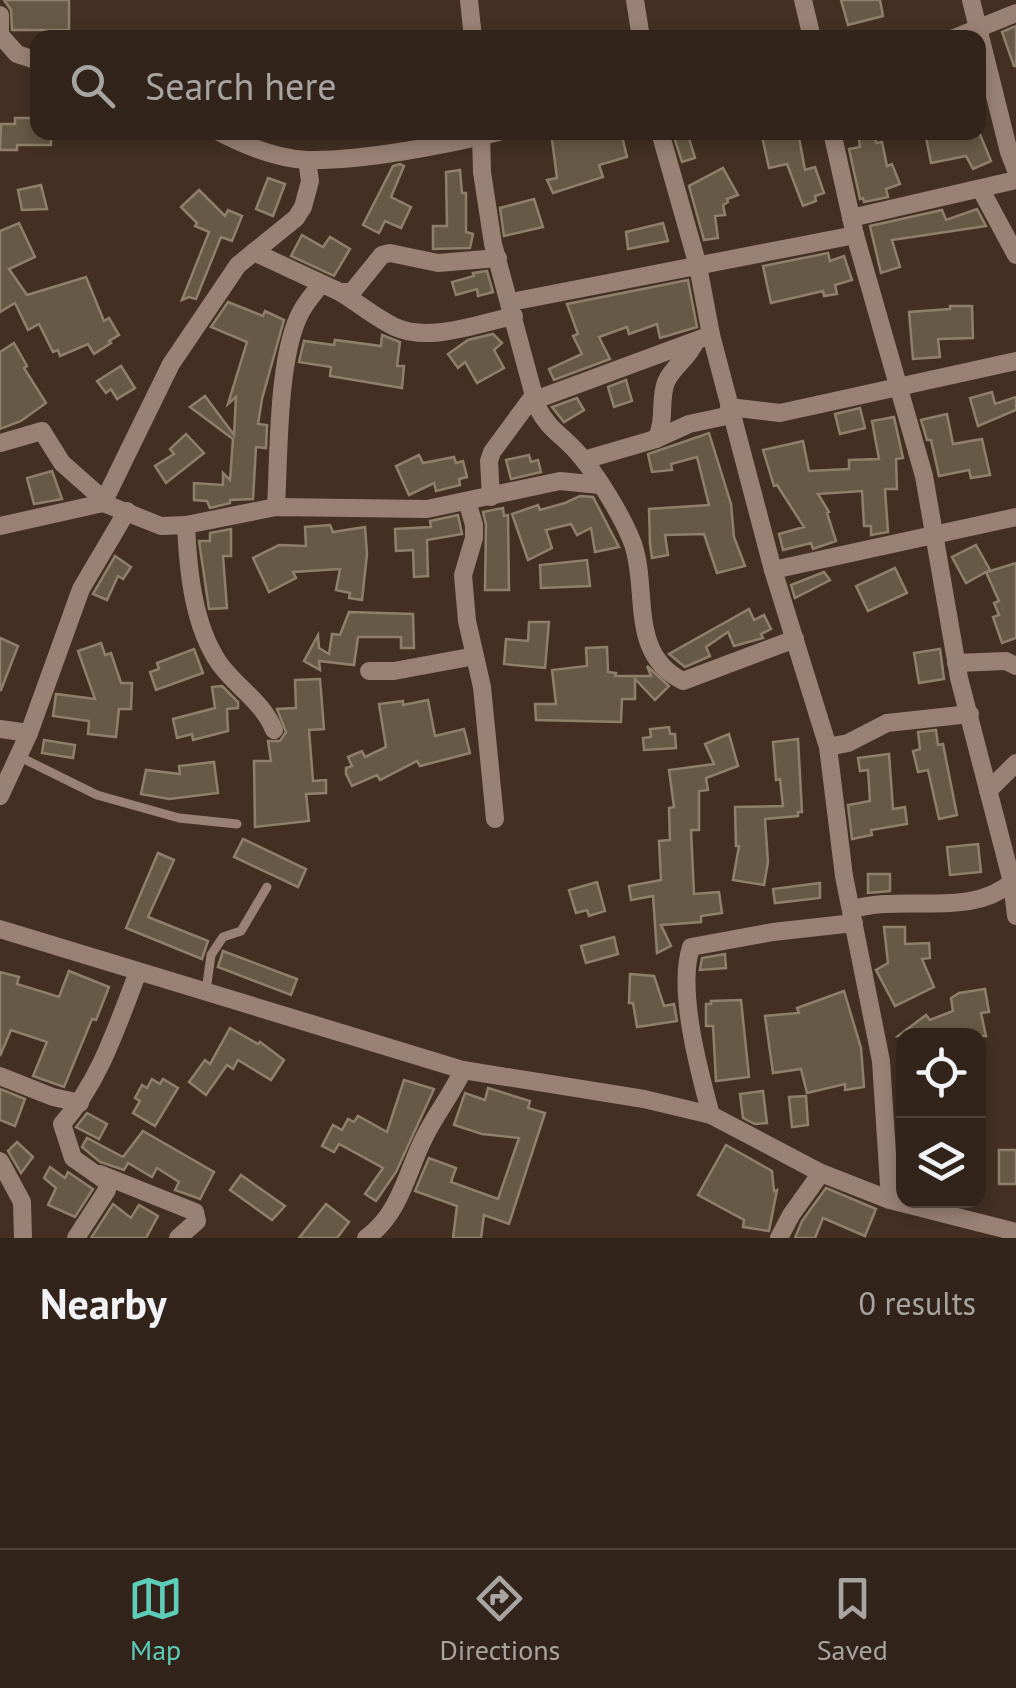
<!DOCTYPE html>
<style>
body{margin:0;font-family:"PT Sans",sans-serif;background:#3d3027;color:#f1f3f6}
.controls{position:absolute;right:30px;bottom:30px;display:grid;overflow:hidden;border-radius:20px;box-shadow:0 5px 15px #0003}
.controls button{width:90px;height:90px;display:grid;place-items:center;padding:0;border:0;border-bottom:2px solid #4d4139;background:#32241a;color:#f1f3f6;font:50px sans-serif}
.list{margin:0;padding:0;list-style:none}
h2{display:flex;justify-content:space-between;align-items:center;height:130px;margin:0;padding:0 40px;font-size:42px}
h2 small{font-size:32px;font-weight:400;color:#a8a4a2}
.icon{flex:none;width:55px;height:55px;fill:none;stroke:currentColor;stroke-width:2;stroke-linecap:round;stroke-linejoin:round}
.map{position:relative;flex:none;width:1016px;height:1238px;overflow:hidden}
.search{position:absolute;background:#32241a;box-shadow:0 5px 15px #0003;left:30px;right:30px;top:30px;height:110px;display:flex;align-items:center;gap:25px;box-sizing:border-box;padding:0 35px;border-radius:20px;color:#a8a4a2;font-size:38px}
.sheet{height:310px;background:#32241a}
nav{display:flex;justify-content:space-around;align-items:center;box-sizing:border-box;height:140px;border-top:2px solid #4d4139;background:#32241a;font-size:28px;color:#a8a4a2}
nav a{display:grid;justify-items:center;gap:5px}
nav .on{color:#5dceb9}
.map>svg:first-child{display:block}
.building{fill:#665945;stroke:#8e806b;stroke-width:2.5}
.lines{fill:none;stroke-linecap:round;stroke-linejoin:round}
.service{stroke:#998274;stroke-width:9}
.minor{stroke:#998274;stroke-width:18}
</style>
<div class="map">
<svg width="1016" height="1238" viewBox="0 0 1016 1238">
<rect width="100%" height="100%" fill="#433023"/>
<g class="building">
<polygon points="4,0 69,0 69,30 12,30 11,10"/>
<polygon points="841,0 880,0 883,16 848,25"/>
<polygon points="1016,26 1016,66 1014,66 1002,32"/>
<polygon points="15,118 38,118 38,132 51,132 51,145 17,145 17,150 0,150 1,124 15,124"/>
<polygon points="551,132 621,132 627,157 599,165 603,177 553,193 547,180 557,178"/>
<polygon points="687,132 695,158 682,162 673,134"/>
<polygon points="761,132 798,132 805,170 815,167 824,193 815,196 816,201 803,206 787,164 769,168"/>
<polygon points="858,132 875,132 876,143 882,142 887,166 892,164 900,184 886,189 888,197 864,202 863,198 860,199 849,149 860,147"/>
<polygon points="925,132 979,132 991,161 973,169 966,156 931,163"/>
<polygon points="400,164 404,166 391,197 411,207 401,228 385,221 379,233 363,225 393,166"/>
<polygon points="723,168 738,195 727,199 728,202 723,205 725,215 715,216 718,238 704,240 689,186"/>
<polygon points="460,170 462,193 466,193 466,232 473,234 470,248 433,249 433,226 447,226 446,172"/>
<polygon points="268,178 285,184 273,216 256,209"/>
<polygon points="41,185 47,209 22,210 18,190"/>
<polygon points="199,190 225,216 228,210 242,216 232,241 221,237 196,299 189,297 182,300 209,232 195,226 197,223 181,207"/>
<polygon points="534,199 543,227 504,236 500,208"/>
<polygon points="977,209 986,226 892,240 900,267 881,273 870,226 942,210 946,220"/>
<polygon points="19,223 35,257 9,269 27,295 86,277 104,321 109,318 119,335 109,341 111,343 94,354 88,344 60,356 58,350 53,352 39,324 28,330 15,303 0,312 0,231"/>
<polygon points="663,223 668,241 628,249 626,232"/>
<polygon points="302,235 323,247 330,237 350,249 334,276 291,256"/>
<polygon points="828,253 830,261 844,256 852,280 835,285 837,294 824,296 823,291 771,303 763,266"/>
<polygon points="487,271 493,292 478,296 477,289 456,295 452,282 474,276 473,273"/>
<polygon points="688,280 697,327 660,338 657,324 629,334 627,327 599,337 610,359 554,380 549,369 582,354 573,336 578,334 567,304"/>
<polygon points="228,302 263,316 265,311 284,320 262,399 258,424 267,425 266,448 256,447 253,499 230,500 230,503 210,508 207,501 194,500 194,483 223,485 223,473 230,480 233,439 190,407 205,396 234,435 236,397 228,404 247,342 211,327"/>
<polygon points="950,306 972,306 973,338 938,339 940,357 913,359 909,312 950,309"/>
<polygon points="493,334 502,343 494,350 504,368 477,383 465,362 458,368 448,354 468,340"/>
<polygon points="382,335 400,342 397,366 404,366 402,388 330,376 331,367 299,362 304,341 334,345 335,340 381,346"/>
<polygon points="14,343 27,366 24,368 46,403 21,421 0,429 0,352"/>
<polygon points="121,366 135,388 117,399 111,389 106,393 97,381"/>
<polygon points="626,380 632,401 614,407 608,387"/>
<polygon points="992,392 995,404 1016,397 1016,410 978,426 970,398"/>
<polygon points="577,398 584,410 564,422 552,407"/>
<polygon points="860,408 865,428 840,434 835,414"/>
<polygon points="947,414 953,444 982,439 990,475 971,478 969,470 939,476 931,440 927,440 921,420"/>
<polygon points="894,417 903,458 896,459 897,489 885,489 888,532 871,535 871,526 864,526 862,491 818,494 829,512 827,513 836,541 813,549 811,543 783,550 779,534 804,527 777,485 774,486 763,450 803,441 809,471 849,469 849,460 879,459 872,421"/>
<polygon points="709,433 731,504 734,537 745,566 717,573 704,534 665,535 668,555 652,558 650,544 649,509 709,505 697,457 671,464 672,470 652,472 648,454"/>
<polygon points="186,434 204,453 166,483 155,466 174,454 170,449"/>
<polygon points="419,455 423,463 454,457 456,463 463,461 467,477 459,479 460,485 436,491 434,483 409,495 396,466"/>
<polygon points="529,455 531,462 538,460 541,472 511,479 506,460"/>
<polygon points="52,471 62,499 34,504 27,478"/>
<polygon points="580,496 593,497 619,547 595,552 591,528 577,535 571,524 546,530 552,548 528,560 512,514 538,505 540,510 565,503"/>
<polygon points="503,508 504,516 508,515 509,590 485,590 486,525 483,512"/>
<polygon points="458,515 462,534 427,540 428,576 414,577 413,550 396,551 395,529 431,527 430,521"/>
<polygon points="330,525 333,532 365,527 367,554 362,600 349,598 350,593 336,590 340,569 293,572 296,578 269,592 253,558 279,545 306,546 305,527"/>
<polygon points="231,529 231,556 223,556 227,608 209,609 199,541 210,541 210,533"/>
<polygon points="976,545 990,570 987,572 1016,563 1016,638 1002,643 993,617 999,615 994,603 999,601 986,572 966,583 952,557"/>
<polygon points="115,556 131,567 123,579 118,576 107,600 93,594"/>
<polygon points="587,560 590,586 541,588 540,565"/>
<polygon points="895,568 907,593 868,611 856,586"/>
<polygon points="824,572 830,580 795,598 791,585"/>
<polygon points="749,609 754,620 764,615 771,629 761,634 763,638 734,646 728,632 706,647 710,656 685,667 669,654"/>
<polygon points="349,612 413,614 414,648 401,648 401,637 358,637 354,665 319,661 320,670 304,661 318,635 319,648 329,654 332,634 340,635"/>
<polygon points="529,622 549,622 545,668 504,664 506,639 528,641"/>
<polygon points="0,638 18,646 1,690 0,690"/>
<polygon points="101,643 105,655 111,653 121,683 132,683 131,709 119,709 116,737 88,734 89,721 53,716 56,694 95,699 78,651"/>
<polygon points="607,647 608,672 616,673 615,676 651,676 647,666 669,686 655,700 635,679 635,699 622,699 621,722 536,720 535,704 556,704 552,670 587,666 586,648"/>
<polygon points="194,649 203,673 156,690 150,672 159,669 157,663"/>
<polygon points="940,649 944,679 919,683 914,653"/>
<polygon points="320,679 324,729 309,730 313,781 326,780 326,793 306,794 309,821 255,827 254,761 271,761 268,741 280,741 286,732 277,709 296,708 295,680"/>
<polygon points="222,686 238,702 238,708 227,709 228,731 193,740 192,734 177,738 173,719 215,708 212,687"/>
<polygon points="428,700 435,736 464,729 470,753 420,766 417,761 380,780 377,775 352,786 346,774 346,768 352,766 348,757 362,751 365,757 386,747 379,704 403,701 403,705"/>
<polygon points="669,727 670,734 675,734 676,748 644,750 643,738 651,737 650,729"/>
<polygon points="936,730 938,745 943,744 957,815 939,819 928,770 918,772 913,751 920,749 918,732"/>
<polygon points="729,734 738,766 706,778 708,790 699,791 699,830 691,830 694,894 719,892 722,913 701,916 701,922 661,925 671,946 657,953 653,896 631,900 629,886 661,880 659,841 670,840 669,808 674,807 669,770 714,764 705,744"/>
<polygon points="798,739 802,812 798,812 798,816 765,819 768,862 764,885 733,880 739,846 736,846 735,807 783,806 780,779 776,780 773,742"/>
<polygon points="44,740 75,745 73,758 42,753"/>
<polygon points="889,754 893,809 905,807 907,824 871,830 872,835 852,839 848,805 870,801 868,770 860,771 858,758"/>
<polygon points="214,762 218,793 169,799 141,794 146,770 180,774 179,766"/>
<polygon points="243,839 306,869 298,887 234,857"/>
<polygon points="978,844 981,872 950,875 947,847"/>
<polygon points="158,853 174,860 148,917 208,941 202,959 126,928"/>
<polygon points="868,874 890,874 890,891 868,893"/>
<polygon points="597,882 605,911 589,916 587,910 576,913 569,890"/>
<polygon points="820,883 820,898 775,903 773,889"/>
<polygon points="884,927 905,927 905,944 929,943 930,958 922,959 934,987 895,1006 876,970 888,963"/>
<polygon points="614,937 618,954 586,963 581,946"/>
<polygon points="223,951 297,979 291,995 218,967"/>
<polygon points="725,954 726,968 700,970 702,958"/>
<polygon points="69,971 109,987 96,1020 92,1019 64,1087 33,1076 47,1042 11,1030 0,1056 0,972 19,977 17,984 59,997"/>
<polygon points="630,974 654,976 664,1006 674,1004 677,1021 637,1027 633,1003 629,1003"/>
<polygon points="985,989 989,1012 981,1013 986,1036 898,1036 926,1015 930,1020 953,1011 951,998 959,993"/>
<polygon points="844,991 861,1048 864,1087 845,1090 845,1084 807,1093 801,1069 773,1073 765,1016 799,1013 797,1008"/>
<polygon points="741,1000 749,1077 716,1081 713,1026 706,1026 706,1004 711,1004 711,1001"/>
<polygon points="230,1028 258,1044 260,1042 284,1060 271,1080 238,1060 233,1069 227,1065 206,1095 189,1082 205,1060 210,1064"/>
<polygon points="152,1079 160,1084 163,1079 178,1088 155,1126 133,1113 140,1101 135,1098 142,1085 147,1088"/>
<polygon points="404,1080 434,1089 396,1172 376,1201 365,1194 383,1168 339,1144 334,1152 322,1146 333,1125 342,1130 348,1119 354,1122 358,1116 387,1132"/>
<polygon points="488,1088 530,1101 528,1108 545,1113 509,1224 484,1215 481,1238 453,1238 457,1206 415,1191 429,1158 456,1168 451,1182 498,1199 519,1138 482,1134 454,1125 465,1093 485,1100"/>
<polygon points="0,1089 25,1099 15,1126 0,1120"/>
<polygon points="763,1091 767,1123 755,1124 743,1118 740,1094"/>
<polygon points="806,1096 808,1125 792,1127 789,1097"/>
<polygon points="87,1113 107,1124 99,1139 76,1127"/>
<polygon points="143,1131 214,1172 200,1199 175,1190 179,1182 157,1168 152,1177 128,1163 124,1170 100,1162 82,1147 87,1138 123,1157"/>
<polygon points="17,1142 33,1157 21,1173 8,1151"/>
<polygon points="726,1145 772,1171 774,1191 777,1190 769,1231 743,1227 744,1220 698,1195"/>
<rect x="999" y="1150" width="17" height="34"/>
<polygon points="50,1167 65,1178 68,1172 93,1189 75,1217 48,1205 56,1188 44,1178"/>
<polygon points="241,1175 285,1206 272,1220 230,1190"/>
<polygon points="826,1188 876,1209 865,1236 823,1218 815,1238 795,1238 802,1221"/>
<polygon points="113,1204 131,1218 139,1205 158,1216 146,1238 91,1238"/>
<polygon points="326,1204 349,1222 337,1238 299,1238"/>
</g>
<g class="lines">
<g class="service">
<polyline points="18,756 97,795 179,818 237,824"/>
<polyline points="206,991 211,955 223,937 241,931 267,887"/>
</g>
<g class="minor">
<polyline points="469,0 473,38"/>
<polyline points="635,0 641,38"/>
<polyline points="803,0 812,38"/>
<polyline points="971,0 1009,152 1016,170"/>
<polyline points="0,15 0,35 17,54 38,61"/>
<polyline points="954,38 1016,13"/>
<path d="M219 132C246 146 278 159 308 160 362 161 446 145 499 132"/>
<path d="M481 132 482 172 493 244 537 407C550 431 560 433 577 452 596 473 623 517 633 544 649 591 628 654 683 681L795 639"/>
<polyline points="660,132 698,266 711,335 773,570 828,747 844,876 881,1061 890,1200"/>
<polyline points="832,132 855,235 924,476 959,678 1012,882 1016,916"/>
<polyline points="981,190 1016,255"/>
<polyline points="851,218 1016,180"/>
<polyline points="254,252 340,292 352,292 382,255 390,253 438,263 498,258"/>
<path d="M340 292C358 303 376 318 395 327 430 343 479 323 514 316"/>
<polyline points="511,302 855,235"/>
<polyline points="535,400 711,335"/>
<polyline points="729,407 780,413 1016,361"/>
<path d="M656 439C666 421 659 400 666 382 673 366 689 358 695 342"/>
<polyline points="0,443 42,431 62,463 105,501"/>
<polyline points="584,460 656,439 689,424 731,415"/>
<polyline points="491,497 489,461 492,452 534,395"/>
<polyline points="467,501 474,525 474,538 463,575 467,621 482,687 495,819"/>
<polyline points="103,503 171,364 238,265 296,218 303,207 310,181 307,160"/>
<path d="M276 507C279 456 277 353 302 310 307 301 315 292 321 284"/>
<path d="M186 525C188 569 193 625 219 663 236 687 263 702 274 730"/>
<polyline points="0,526 103,503 161,526 186,525 276,507 427,509 560,481 600,485"/>
<polyline points="773,570 1016,517"/>
<polyline points="956,663 1006,661 1016,666"/>
<polyline points="369,671 394,671 475,656"/>
<polyline points="0,729 29,733"/>
<polyline points="828,747 848,743 887,723 970,714"/>
<polyline points="988,791 1016,763"/>
<polyline points="0,796 29,733 81,589 127,511"/>
<path d="M851 910C902 893 970 919 1012 882"/>
<polyline points="0,929 463,1070 644,1099 711,1115 821,1173 890,1200 1016,1232"/>
<polyline points="0,1076 53,1097 80,1103"/>
<path d="M711 1115C699 1071 677 990 691 947L773 932 854 923"/>
<polyline points="0,1161 22,1202 23,1238"/>
<polyline points="100,1174 195,1212 197,1221 178,1238"/>
<path d="M76 1238 107 1190V1182L73 1158 62 1124C100 1081 117 1026 138 972"/>
<path d="M366 1238C400 1214 406 1174 424 1138 435 1115 452 1094 463 1070"/>
<polyline points="779,1238 791,1215 821,1173"/>
</g>
</g>
</svg>
<div class="controls">
<button><svg class="icon" aria-label="locate" viewBox="0 0 24 24"><circle cx="12" cy="12" r="6"/><path d="M12 2v4M12 18v4M2 12h4M18 12h4"/></svg></button>
<button><svg class="icon" aria-label="layers" viewBox="0 0 24 24"><path d="M12 4l9 5-9 5-9-5zM3 14l9 5 9-5"/></svg></button>
</div>
<div class="search"><svg class="icon" aria-label="search" viewBox="0 0 24 24"><circle cx="10" cy="10" r="6"/><path d="M15 15l6 6"/></svg>Search here</div>
</div>
<section class="sheet">
<h2>Nearby<small>0 results</small></h2>
<ul class="list">
</ul>
</section>
<nav>
<a class="on"><svg class="icon" aria-label="map" viewBox="0 0 24 24"><path d="M3 6l6-2 6 2 6-2v14l-6 2-6-2-6 2zM9 4v14M15 6v14"/></svg>Map</a>
<a><svg class="icon" aria-label="directions" viewBox="0 0 24 24"><path d="M12 3l9 9-9 9-9-9zM9 14v-3h6M13 9l2 2-2 2"/></svg>Directions</a>
<a><svg class="icon" aria-label="saved" viewBox="0 0 24 24"><path d="M7 4h10v16l-5-4-5 4z"/></svg>Saved</a>
</nav>
